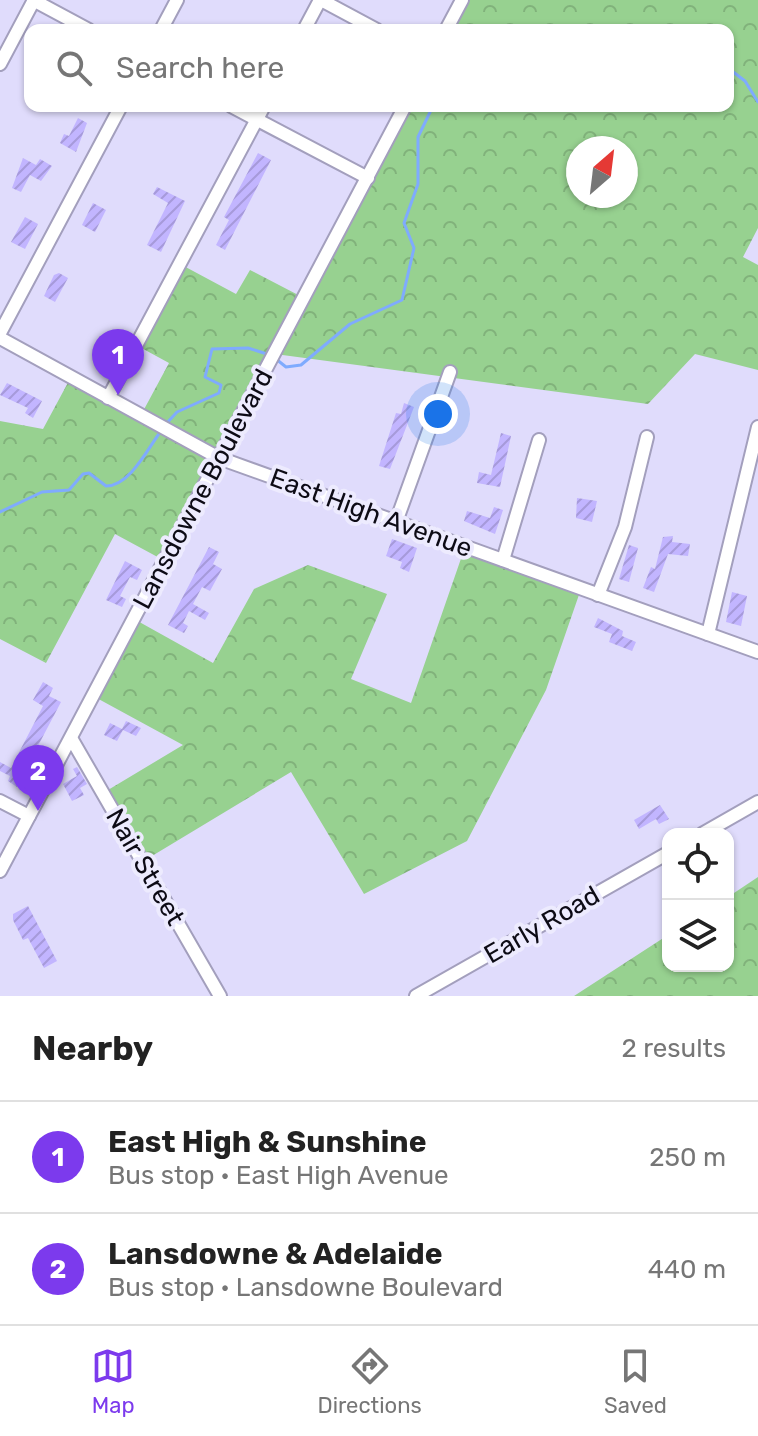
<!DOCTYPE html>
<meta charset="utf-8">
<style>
body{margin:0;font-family:Rubik,sans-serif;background:#f6f6f6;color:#222}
.controls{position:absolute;right:24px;bottom:24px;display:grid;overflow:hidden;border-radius:16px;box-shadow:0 2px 6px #0004}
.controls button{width:72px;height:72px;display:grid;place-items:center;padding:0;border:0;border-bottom:2px solid #e0e0e0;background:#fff;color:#222;font:40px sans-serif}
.compass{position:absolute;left:566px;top:136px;width:72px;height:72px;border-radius:50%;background:#fff;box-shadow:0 2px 6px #0004;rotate:28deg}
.you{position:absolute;left:438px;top:414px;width:28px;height:28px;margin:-20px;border:6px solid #fff;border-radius:50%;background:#1a73e8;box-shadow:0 0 0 12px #1a73e833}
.badge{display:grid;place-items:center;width:52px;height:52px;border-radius:50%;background:#7c3aed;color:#fff;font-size:26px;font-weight:700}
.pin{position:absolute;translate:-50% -66px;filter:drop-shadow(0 2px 4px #0008)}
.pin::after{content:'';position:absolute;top:42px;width:28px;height:24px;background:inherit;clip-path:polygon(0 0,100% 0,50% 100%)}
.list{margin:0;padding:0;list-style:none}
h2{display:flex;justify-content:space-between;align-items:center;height:104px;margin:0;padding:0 32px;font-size:34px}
h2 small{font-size:26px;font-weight:400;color:#767676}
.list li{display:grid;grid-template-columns:52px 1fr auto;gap:24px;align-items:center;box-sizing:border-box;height:112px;padding:0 32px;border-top:2px solid #e0e0e0}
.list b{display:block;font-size:30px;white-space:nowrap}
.list p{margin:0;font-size:26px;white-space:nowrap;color:#767676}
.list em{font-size:26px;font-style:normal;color:#767676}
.icon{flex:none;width:44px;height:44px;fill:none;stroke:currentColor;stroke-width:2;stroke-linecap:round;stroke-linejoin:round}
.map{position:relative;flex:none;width:758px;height:996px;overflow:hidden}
.search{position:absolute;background:#fff;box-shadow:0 2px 6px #0004;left:24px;right:24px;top:24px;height:88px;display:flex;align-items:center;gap:20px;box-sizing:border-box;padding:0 28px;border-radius:16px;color:#767676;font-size:30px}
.sheet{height:328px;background:#fff}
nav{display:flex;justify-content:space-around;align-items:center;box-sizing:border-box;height:112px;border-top:2px solid #e0e0e0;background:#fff;font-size:22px;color:#767676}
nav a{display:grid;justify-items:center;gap:4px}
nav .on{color:#7c3aed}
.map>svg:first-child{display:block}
.forest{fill:url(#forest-crowns);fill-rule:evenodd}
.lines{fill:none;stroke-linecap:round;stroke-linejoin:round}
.stream{stroke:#7fabfe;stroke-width:3}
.building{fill:url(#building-hatch)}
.minor-casing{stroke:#a39fbd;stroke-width:16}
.minor{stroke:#fff;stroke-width:12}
.labels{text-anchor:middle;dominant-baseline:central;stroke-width:8;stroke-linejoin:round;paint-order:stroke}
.street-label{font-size:26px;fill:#0d0b15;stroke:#edebfe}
</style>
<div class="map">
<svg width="758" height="996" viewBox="0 0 758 996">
<defs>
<pattern id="forest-crowns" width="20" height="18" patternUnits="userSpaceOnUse" patternTransform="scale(2)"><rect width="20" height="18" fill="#97d190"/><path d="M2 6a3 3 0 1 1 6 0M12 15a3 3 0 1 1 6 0" fill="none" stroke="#81b27b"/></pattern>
<pattern id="building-hatch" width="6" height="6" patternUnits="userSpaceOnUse" patternTransform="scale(2)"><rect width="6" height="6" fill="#c2b5ff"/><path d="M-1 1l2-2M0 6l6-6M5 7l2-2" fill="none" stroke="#a69ada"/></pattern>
</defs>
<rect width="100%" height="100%" fill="#e0dcfc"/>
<g class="forest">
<path d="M462 0H758V228L743 257 758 265V370L695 354 648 404 275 354 165 561 115 534 46 663 0 639V421L43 429 71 377 141 415 169 363 136 345 180 264 236 294 250 270 304 298 405 106H728V30H446ZM578 148H626V196H578Z"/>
<polygon points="465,547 581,589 546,690 467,841 364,894 291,772 142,862 103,793 183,745 93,696 134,619 213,663 254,589 308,565 387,594 351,679 411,703"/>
<polygon points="758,877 758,996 574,996 668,935 668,966 728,966 728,897"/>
</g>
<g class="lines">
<g class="stream">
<polyline points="728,68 745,81 758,102"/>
<polyline points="276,359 286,367 301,365 350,324 402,300 414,248 404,223 418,184 418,137 433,106"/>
<polyline points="165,425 177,412 219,393 221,385 205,377 212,349 248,348 270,355"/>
<path d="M0 512 42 492 69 490 83 474 89 473 106 486C130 486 148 448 161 431"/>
</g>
</g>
<g class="building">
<polygon points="78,118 87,123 76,152 60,143 64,134 69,136"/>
<polygon points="258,153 271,160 225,250 216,245 229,220 224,217"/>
<polygon points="23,158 36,165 40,159 52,166 41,181 30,175 21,192 12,188"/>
<polygon points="157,187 185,201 161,252 147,245 168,203 153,194"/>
<polygon points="93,203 106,210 95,232 82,225"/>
<polygon points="25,217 38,224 25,249 11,242"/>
<polygon points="59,273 68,278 55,302 44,296 54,275"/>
<polygon points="7,383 42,401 33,418 25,413 28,408 0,395"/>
<polygon points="404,403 414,407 390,469 379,466 396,413 401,414"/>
<polygon points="501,433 511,436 500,487 477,483 479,472 491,475"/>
<polygon points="577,498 597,501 592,522 576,518"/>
<polygon points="494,507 503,510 495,534 464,521 467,511 490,518"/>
<polygon points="673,536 672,542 690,544 688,556 668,554 654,592 643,588 651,567 655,569 663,537"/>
<polygon points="392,539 417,548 409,572 400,568 402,562 386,556"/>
<polygon points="629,545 638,548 629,582 619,579"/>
<polygon points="209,547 219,552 213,564 222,569 210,591 202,587 193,604 209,613 205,620 189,611 183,623 188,626 184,633 168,625"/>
<polygon points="125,561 142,570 137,580 130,577 120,596 126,599 122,607 106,600"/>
<polygon points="732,592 747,596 741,626 726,622"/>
<polygon points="598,618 623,631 622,636 636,642 632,651 609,642 612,634 594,627"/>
<polygon points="43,682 53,688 49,696 61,702 30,761 26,759 17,787 8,781 10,776 0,771 0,762 11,768 43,706 33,700"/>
<polygon points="126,721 141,728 136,736 123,730 117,741 104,735 110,723 122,729"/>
<polygon points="77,767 87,784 80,788 84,795 72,801 63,784 77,776 73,769"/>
<polygon points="660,805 669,819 659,824 656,819 639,829 634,820"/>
<polygon points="28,906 57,961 44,968 28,938 23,940 13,920 13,914"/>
</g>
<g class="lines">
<defs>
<g id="minor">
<polyline points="33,0 89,30"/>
<polyline points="321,0 377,30"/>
<polyline points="161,30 177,0"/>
<polyline points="304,30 320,0"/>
<polyline points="446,30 462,0"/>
<polyline points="0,64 34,0"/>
<polyline points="231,106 368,178"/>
<polyline points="0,333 121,106"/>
<polyline points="0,338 219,458 758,652"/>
<polyline points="108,398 264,106"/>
<polyline points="396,522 450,372"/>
<polyline points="503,560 539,440"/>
<polyline points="598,595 625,527 647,437"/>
<polyline points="708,634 758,427"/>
<polyline points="71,738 220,996"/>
<polyline points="0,801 29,816"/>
<polyline points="702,834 758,802"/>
<polyline points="0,871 405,106"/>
<polyline points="416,996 668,853"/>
</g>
</defs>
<use href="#minor" class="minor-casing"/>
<use href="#minor" class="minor"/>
</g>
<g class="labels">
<g class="street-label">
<text transform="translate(203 489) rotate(-62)">Lansdowne Boulevard</text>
<text transform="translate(371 513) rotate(20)">East High Avenue</text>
<text transform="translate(145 867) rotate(60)">Nair Street</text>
<text transform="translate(542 925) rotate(-30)">Early Road</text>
</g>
</g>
</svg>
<div class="controls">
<button><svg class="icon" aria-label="locate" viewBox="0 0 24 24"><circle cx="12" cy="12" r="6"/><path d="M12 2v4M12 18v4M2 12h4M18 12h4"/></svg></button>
<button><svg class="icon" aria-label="layers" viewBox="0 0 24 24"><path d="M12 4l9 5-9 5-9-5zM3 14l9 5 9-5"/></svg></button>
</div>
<svg class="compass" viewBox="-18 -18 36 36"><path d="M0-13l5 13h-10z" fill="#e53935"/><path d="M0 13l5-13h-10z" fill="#767676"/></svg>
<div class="you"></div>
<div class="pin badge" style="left:118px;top:395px">1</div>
<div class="pin badge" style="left:38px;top:811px">2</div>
<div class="search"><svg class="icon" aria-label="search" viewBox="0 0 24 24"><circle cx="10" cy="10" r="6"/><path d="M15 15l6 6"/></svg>Search here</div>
</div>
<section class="sheet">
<h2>Nearby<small>2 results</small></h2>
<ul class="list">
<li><span class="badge">1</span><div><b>East High &amp; Sunshine</b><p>Bus stop · East High Avenue</p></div><em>250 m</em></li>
<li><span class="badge">2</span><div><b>Lansdowne &amp; Adelaide</b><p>Bus stop · Lansdowne Boulevard</p></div><em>440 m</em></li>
</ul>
</section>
<nav>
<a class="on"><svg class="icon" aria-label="map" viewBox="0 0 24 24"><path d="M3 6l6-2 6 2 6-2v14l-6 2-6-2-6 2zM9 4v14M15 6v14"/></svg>Map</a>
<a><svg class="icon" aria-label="directions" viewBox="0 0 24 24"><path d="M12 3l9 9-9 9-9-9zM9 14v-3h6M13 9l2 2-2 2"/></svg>Directions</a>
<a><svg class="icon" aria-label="saved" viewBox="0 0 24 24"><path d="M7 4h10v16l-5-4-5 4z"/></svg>Saved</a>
</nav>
